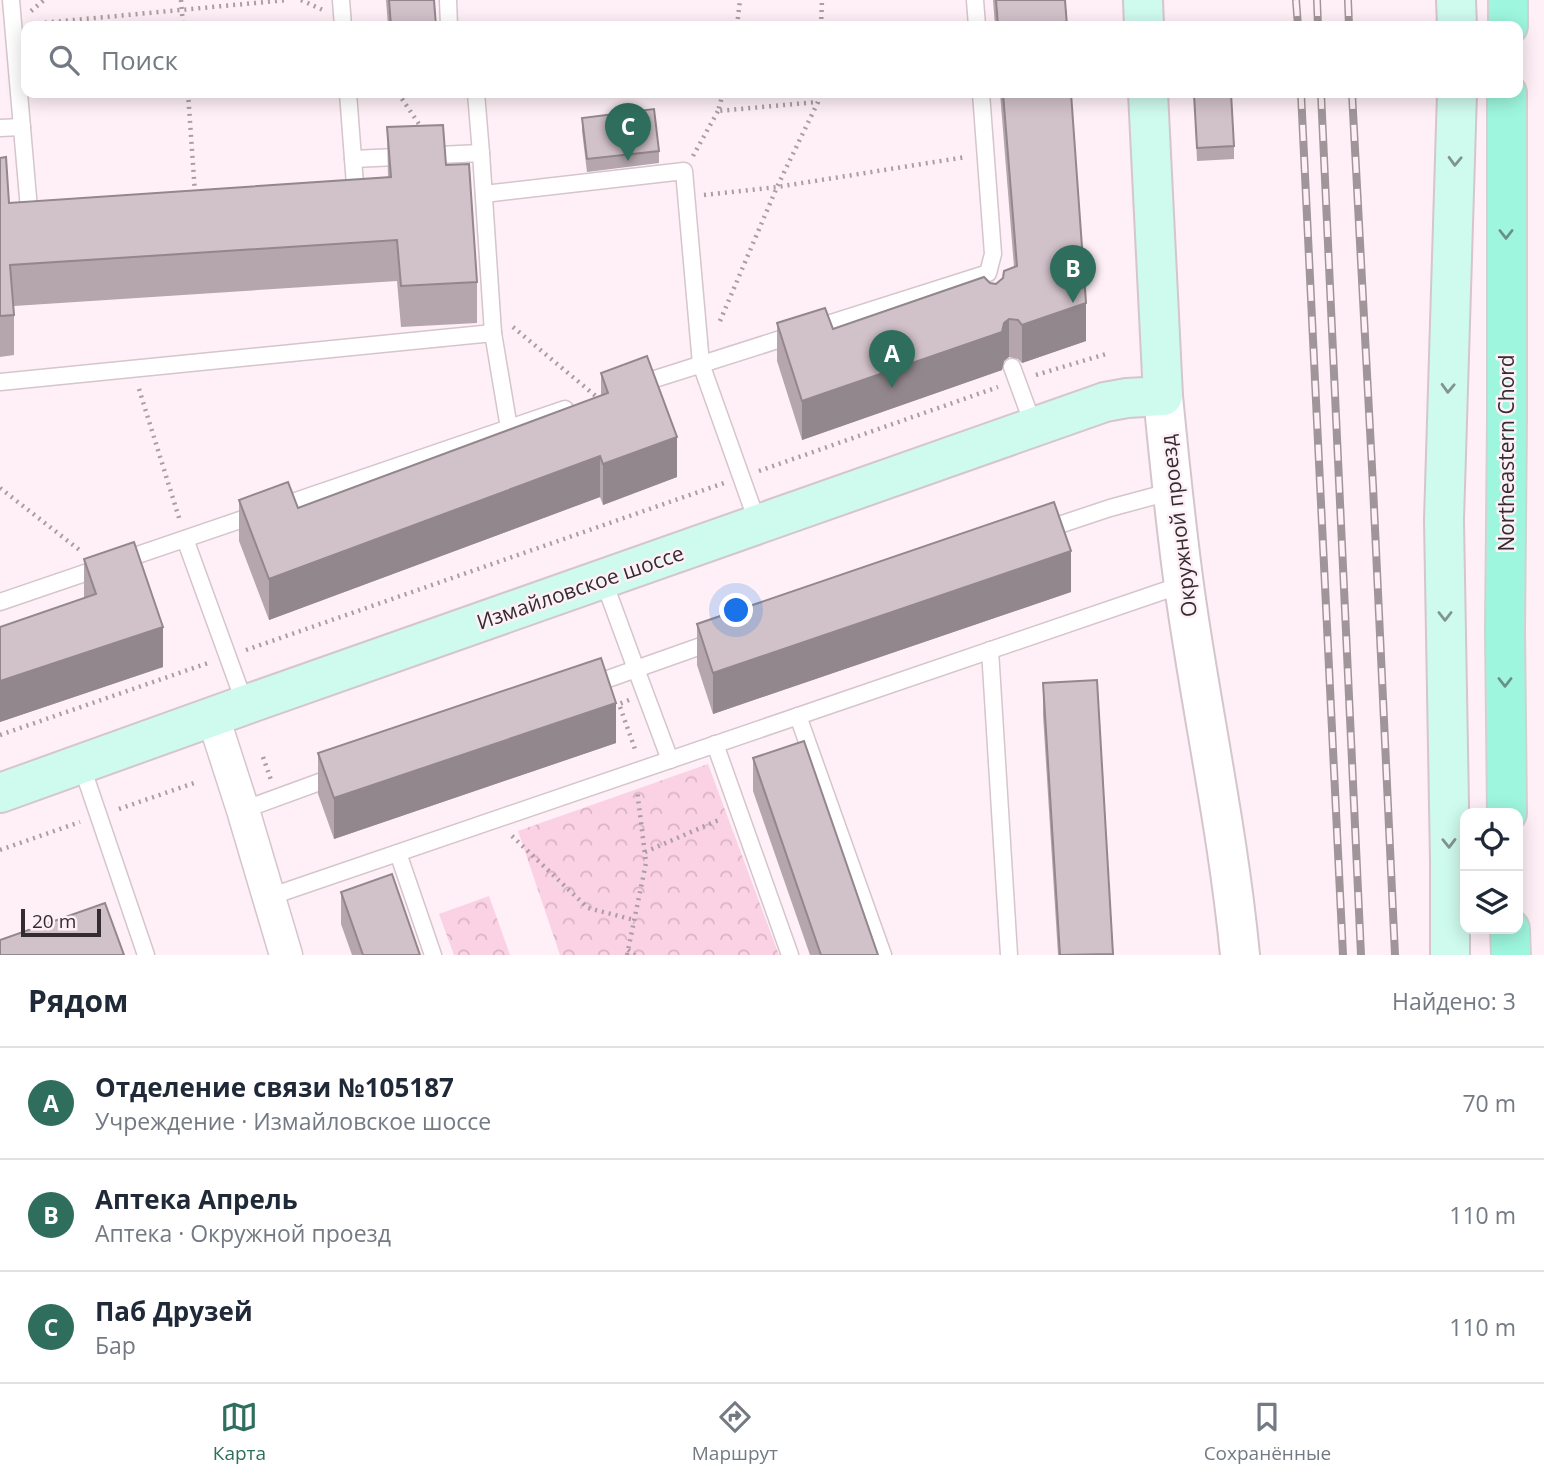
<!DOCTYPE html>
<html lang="ru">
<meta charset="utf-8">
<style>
body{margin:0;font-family:"Open Sans",sans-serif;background:#f2f2f3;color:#1f2937}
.controls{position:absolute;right:21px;bottom:21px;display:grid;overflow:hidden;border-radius:14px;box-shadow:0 4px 18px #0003}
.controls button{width:63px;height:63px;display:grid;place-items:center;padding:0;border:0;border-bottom:2px solid #e0e1e3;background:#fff;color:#1f2937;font:35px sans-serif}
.scale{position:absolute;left:21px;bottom:18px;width:80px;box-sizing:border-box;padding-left:7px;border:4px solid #332d30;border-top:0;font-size:19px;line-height:24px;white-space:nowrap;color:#332d30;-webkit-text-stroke:5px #fef0f6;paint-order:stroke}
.you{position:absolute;left:737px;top:611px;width:24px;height:24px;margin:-18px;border:5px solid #fff;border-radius:50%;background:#1a73e8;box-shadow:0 0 0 10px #1a73e833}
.badge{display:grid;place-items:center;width:46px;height:46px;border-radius:50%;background:#2f6e5c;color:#fff;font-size:23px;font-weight:700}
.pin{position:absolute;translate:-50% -58px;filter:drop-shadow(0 2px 4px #0008)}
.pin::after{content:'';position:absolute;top:37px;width:24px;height:21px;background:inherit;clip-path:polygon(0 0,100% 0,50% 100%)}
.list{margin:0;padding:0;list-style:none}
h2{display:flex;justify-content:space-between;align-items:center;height:91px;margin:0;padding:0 28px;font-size:30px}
h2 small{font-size:23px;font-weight:400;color:#747a83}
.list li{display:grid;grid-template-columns:46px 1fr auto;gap:21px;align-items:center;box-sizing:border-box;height:112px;padding:0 28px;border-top:2px solid #e0e1e3}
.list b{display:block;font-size:26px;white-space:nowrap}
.list p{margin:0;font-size:23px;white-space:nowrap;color:#747a83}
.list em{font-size:23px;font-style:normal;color:#747a83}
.icon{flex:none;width:38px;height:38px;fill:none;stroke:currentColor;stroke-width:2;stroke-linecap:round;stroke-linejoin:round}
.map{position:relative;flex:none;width:1544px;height:955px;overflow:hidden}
.search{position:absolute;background:#fff;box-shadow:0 4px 18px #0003;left:21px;right:21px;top:21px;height:77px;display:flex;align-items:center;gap:18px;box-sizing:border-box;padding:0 24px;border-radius:14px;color:#747a83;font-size:26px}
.sheet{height:427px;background:#fff}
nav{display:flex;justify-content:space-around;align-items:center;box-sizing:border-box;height:98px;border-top:2px solid #e0e1e3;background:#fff;font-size:19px;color:#747a83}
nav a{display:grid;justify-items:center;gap:4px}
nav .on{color:#2f6e5c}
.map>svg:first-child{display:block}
.park{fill:url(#park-crowns)}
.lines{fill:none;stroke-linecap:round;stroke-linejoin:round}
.service-casing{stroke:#d5c5cc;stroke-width:19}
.minor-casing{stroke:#d5c5cc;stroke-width:35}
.tertiary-casing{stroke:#d5c5cc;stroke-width:42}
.secondary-casing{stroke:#d5c5cc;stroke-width:42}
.primary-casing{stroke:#d2d1d1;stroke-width:42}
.path{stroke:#a99ea3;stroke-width:4.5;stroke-dasharray:2 5;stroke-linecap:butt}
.service{stroke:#fff;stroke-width:16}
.minor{stroke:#fff;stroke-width:32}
.tertiary{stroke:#fff;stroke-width:38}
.secondary{stroke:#cffaee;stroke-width:38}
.primary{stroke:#9ef6de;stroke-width:38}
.rail-casing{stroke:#a0969a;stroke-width:8}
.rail{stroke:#fef0f6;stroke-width:5;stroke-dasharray:16;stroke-linecap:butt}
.wall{fill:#b4a6ac}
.shaded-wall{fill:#92878c}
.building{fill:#d1c1c8;stroke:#92878c;stroke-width:2}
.oneway{stroke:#81948f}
.oneway2{stroke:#689287}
.labels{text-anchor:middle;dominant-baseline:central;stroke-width:5;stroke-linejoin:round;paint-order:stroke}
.street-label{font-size:21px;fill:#332d30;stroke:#fef0f6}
</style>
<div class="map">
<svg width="1544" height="955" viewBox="0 0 1544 955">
<defs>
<pattern id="park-crowns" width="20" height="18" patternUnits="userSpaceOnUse" patternTransform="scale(1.75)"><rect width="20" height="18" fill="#fbd1e4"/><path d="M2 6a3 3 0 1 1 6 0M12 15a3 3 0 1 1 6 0" fill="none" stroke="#d8b4c4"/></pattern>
</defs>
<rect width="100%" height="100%" fill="#fef0f6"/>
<g class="park">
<polygon points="708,764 779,955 560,955 518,831"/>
<polygon points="489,896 510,955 454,955 439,914"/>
</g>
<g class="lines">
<defs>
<g id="service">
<polyline points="11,0 30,221"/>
<polyline points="341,0 343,26"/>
<polyline points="448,0 449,26"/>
<polyline points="975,0 977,26"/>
<polyline points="348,93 356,198"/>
<polyline points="476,93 481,153"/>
<polyline points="0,128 22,127"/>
<polyline points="353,159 481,153 493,333"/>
<polyline points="484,194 684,171 701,364 758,524"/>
<polyline points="1012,367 1034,427"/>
<polyline points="0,382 493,333 509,428"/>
<polyline points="636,385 988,273 993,254 981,93"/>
<polyline points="1041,531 1110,508 1173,491"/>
<polyline points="185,539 245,704"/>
<polyline points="603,579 636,669 715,641"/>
<polyline points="0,602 565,409"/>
<polyline points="990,650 1009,955"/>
<polyline points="588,686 636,669 670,760"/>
<polyline points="798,716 883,955"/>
<polyline points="715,744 790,955"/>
<polyline points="81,764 146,955"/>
<polyline points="243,810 336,776"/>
<polyline points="398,853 433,955"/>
<polyline points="269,897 1184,584"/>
</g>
<polyline id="minor" points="213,717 243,810 286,955"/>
<path id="tertiary" d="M1163 396C1170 468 1177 541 1188 613 1205 727 1229 840 1240 955"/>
<g id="secondary">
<polyline points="1143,0 1144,26"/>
<polyline points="1456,0 1457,26"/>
<polyline points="0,793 245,705 1105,402 1127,398 1163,396 1148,93"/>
<polyline points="1450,955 1450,862 1444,520 1457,93"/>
</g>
<g id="primary">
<polyline points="1508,26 1508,0"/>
<polyline points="1507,813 1505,630 1507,420 1507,93"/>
<polyline points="1510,929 1511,955"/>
</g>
</defs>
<use href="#service" class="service-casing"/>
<use href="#minor" class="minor-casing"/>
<use href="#tertiary" class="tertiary-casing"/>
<use href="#secondary" class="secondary-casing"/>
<use href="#primary" class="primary-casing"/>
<g class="path">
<polyline points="181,0 183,26"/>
<polyline points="301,0 323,10"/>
<polyline points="31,11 44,0"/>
<polyline points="31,24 287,0"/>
<polyline points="737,26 740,0"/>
<polyline points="821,26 822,0"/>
<polyline points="188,93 195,193"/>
<polyline points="398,93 423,130"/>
<polyline points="723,93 718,111 817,102"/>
<polyline points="693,156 718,111"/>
<polyline points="704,195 777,187 966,157"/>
<polyline points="720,321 777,187 818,102 818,93"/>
<polyline points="513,327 598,398"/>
<polyline points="1036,375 1106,354"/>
<polyline points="139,389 180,521"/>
<polyline points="759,471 998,387"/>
<polyline points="0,488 82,552"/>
<polyline points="246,650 724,483"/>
<polyline points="629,700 619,704 636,752"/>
<polyline points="0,735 208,663"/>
<polyline points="263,757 271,780"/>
<polyline points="119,809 197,782"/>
<polyline points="512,836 588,908 634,920"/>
<polyline points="0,850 80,822"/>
<polyline points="645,852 721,819"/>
<polyline points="628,950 635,955"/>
<polyline points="627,955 646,863 637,790"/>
</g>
<use href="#service" class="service"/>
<use href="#minor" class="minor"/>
<use href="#tertiary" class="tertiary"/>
<use href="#secondary" class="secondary"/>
<use href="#primary" class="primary"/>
<defs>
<g id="rail">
<polyline points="1296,0 1298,26"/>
<polyline points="1317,0 1318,26"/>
<polyline points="1348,0 1349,26"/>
<polyline points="1301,93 1343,955"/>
<polyline points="1321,93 1361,955"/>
<polyline points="1352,93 1373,486 1395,955"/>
</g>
</defs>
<use href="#rail" class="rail-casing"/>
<use href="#rail" class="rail"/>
</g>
<g class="wall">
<polygon points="386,0 434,0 436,26 388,26"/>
<polygon points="993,0 1065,0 1067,26 995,26"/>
<polygon points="1000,93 1071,93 1086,341 1022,363 1018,359 1009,357 1004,361 1002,370 802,440 777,361 777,323 833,329 990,283 996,284 1014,267"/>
<polygon points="1194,94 1234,146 1234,159 1197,161"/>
<polygon points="582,118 659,151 659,163 587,172 582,131"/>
<polygon points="387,127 446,165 477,282 477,323 401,327 397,281 14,306 14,355 0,357 0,158 9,203 388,177"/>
<polygon points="601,373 677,477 603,505 600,497 269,620 239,541 239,500 298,508 601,395"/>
<polygon points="84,559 163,667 0,722 0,627 84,598"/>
<polygon points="1071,592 713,714 697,665 697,624"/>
<polygon points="1097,680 1113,955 1058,955 1043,715 1043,683"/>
<polygon points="616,743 334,839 318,794 318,753"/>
<polygon points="753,758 878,955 810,955 753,791"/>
<polygon points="341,892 420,955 352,955 341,924"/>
</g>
<g class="shaded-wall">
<polygon points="1086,303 1086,341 1022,363 1022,325"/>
<polygon points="1009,319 1009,357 1004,361 1002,370 802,440 802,401 1004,323"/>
<polygon points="677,437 677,477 603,505 603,464"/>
<polygon points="600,456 600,497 269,620 269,579"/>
<polygon points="1071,551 1071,592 713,714 713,673"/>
<polygon points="163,627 163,667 0,722 0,681"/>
<polygon points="616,703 616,743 334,839 334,798"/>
</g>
<g class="building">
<polygon points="389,0 434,0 436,26 391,26"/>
<polygon points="996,0 1065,0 1067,26 998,26"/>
<polygon points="1003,93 1071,93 1086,303 1022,325 1018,320 1009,319 1004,323 1002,332 802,401 777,323 825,308 833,329 984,277 990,283 996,284 1003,278 1004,271 1017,266"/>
<polygon points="1231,93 1234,146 1197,148 1194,94"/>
<polygon points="654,109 659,151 587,159 582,118"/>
<polygon points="443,125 446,165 469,164 477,282 401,286 397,240 10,265 14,315 0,316 0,158 6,157 9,203 391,177 387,127"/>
<polygon points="647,356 677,437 603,464 600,456 269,579 239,500 288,482 298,508 608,393 601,373"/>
<polygon points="1054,502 1071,551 713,673 697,624"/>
<polygon points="134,542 163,627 0,681 0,627 96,594 84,559"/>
<polygon points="601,658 616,703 334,798 318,753"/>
<polygon points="1097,680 1113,954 1060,955 1043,683"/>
<polygon points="804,741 878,955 821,955 753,758"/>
<polygon points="392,874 420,955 363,955 341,892"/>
<polygon points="105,903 124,955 0,955 0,940"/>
</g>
<defs><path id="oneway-chevron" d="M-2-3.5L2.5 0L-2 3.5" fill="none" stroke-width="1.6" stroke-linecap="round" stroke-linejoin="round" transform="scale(1.75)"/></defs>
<g class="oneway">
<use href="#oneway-chevron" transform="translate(1455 161) rotate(92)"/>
<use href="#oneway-chevron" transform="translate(1448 388) rotate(92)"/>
<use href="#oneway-chevron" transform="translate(1445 616) rotate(90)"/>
<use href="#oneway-chevron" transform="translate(1449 843) rotate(89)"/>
</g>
<g class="oneway2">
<use href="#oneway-chevron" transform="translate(1506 234) rotate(90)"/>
<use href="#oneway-chevron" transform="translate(1505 682) rotate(90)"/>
</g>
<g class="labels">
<g class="street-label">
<text transform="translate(1506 453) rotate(-90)">Northeastern Chord</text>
<text transform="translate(1178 526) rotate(-97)">Окружной проезд</text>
<text transform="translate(580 587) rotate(-19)">Измайловское шоссе</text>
</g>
</g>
</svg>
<div class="controls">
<button><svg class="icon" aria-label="locate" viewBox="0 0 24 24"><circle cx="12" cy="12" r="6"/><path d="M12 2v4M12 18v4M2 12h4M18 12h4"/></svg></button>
<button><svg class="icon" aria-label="layers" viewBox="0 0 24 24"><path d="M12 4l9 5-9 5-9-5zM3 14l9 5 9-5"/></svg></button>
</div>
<div class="scale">20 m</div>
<div class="you"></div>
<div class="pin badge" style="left:892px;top:388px">A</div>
<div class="pin badge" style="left:1073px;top:303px">B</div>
<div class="pin badge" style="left:628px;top:161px">C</div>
<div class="search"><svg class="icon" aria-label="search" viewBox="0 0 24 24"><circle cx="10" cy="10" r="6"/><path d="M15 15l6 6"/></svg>Поиск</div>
</div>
<section class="sheet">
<h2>Рядом<small>Найдено: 3</small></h2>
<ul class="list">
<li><span class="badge">A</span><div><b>Отделение связи №105187</b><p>Учреждение · Измайловское шоссе</p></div><em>70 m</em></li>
<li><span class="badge">B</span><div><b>Аптека Апрель</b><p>Аптека · Окружной проезд</p></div><em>110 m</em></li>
<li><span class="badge">C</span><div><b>Паб Друзей</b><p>Бар</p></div><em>110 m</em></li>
</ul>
</section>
<nav>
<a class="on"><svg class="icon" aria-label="map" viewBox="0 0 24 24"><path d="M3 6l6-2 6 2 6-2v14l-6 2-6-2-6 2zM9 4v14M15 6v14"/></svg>Карта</a>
<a><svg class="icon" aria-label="directions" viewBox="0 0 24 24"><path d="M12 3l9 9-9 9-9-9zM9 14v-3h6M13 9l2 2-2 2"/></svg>Маршрут</a>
<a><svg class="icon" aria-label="saved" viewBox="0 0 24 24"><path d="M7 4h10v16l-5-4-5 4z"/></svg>Сохранённые</a>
</nav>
